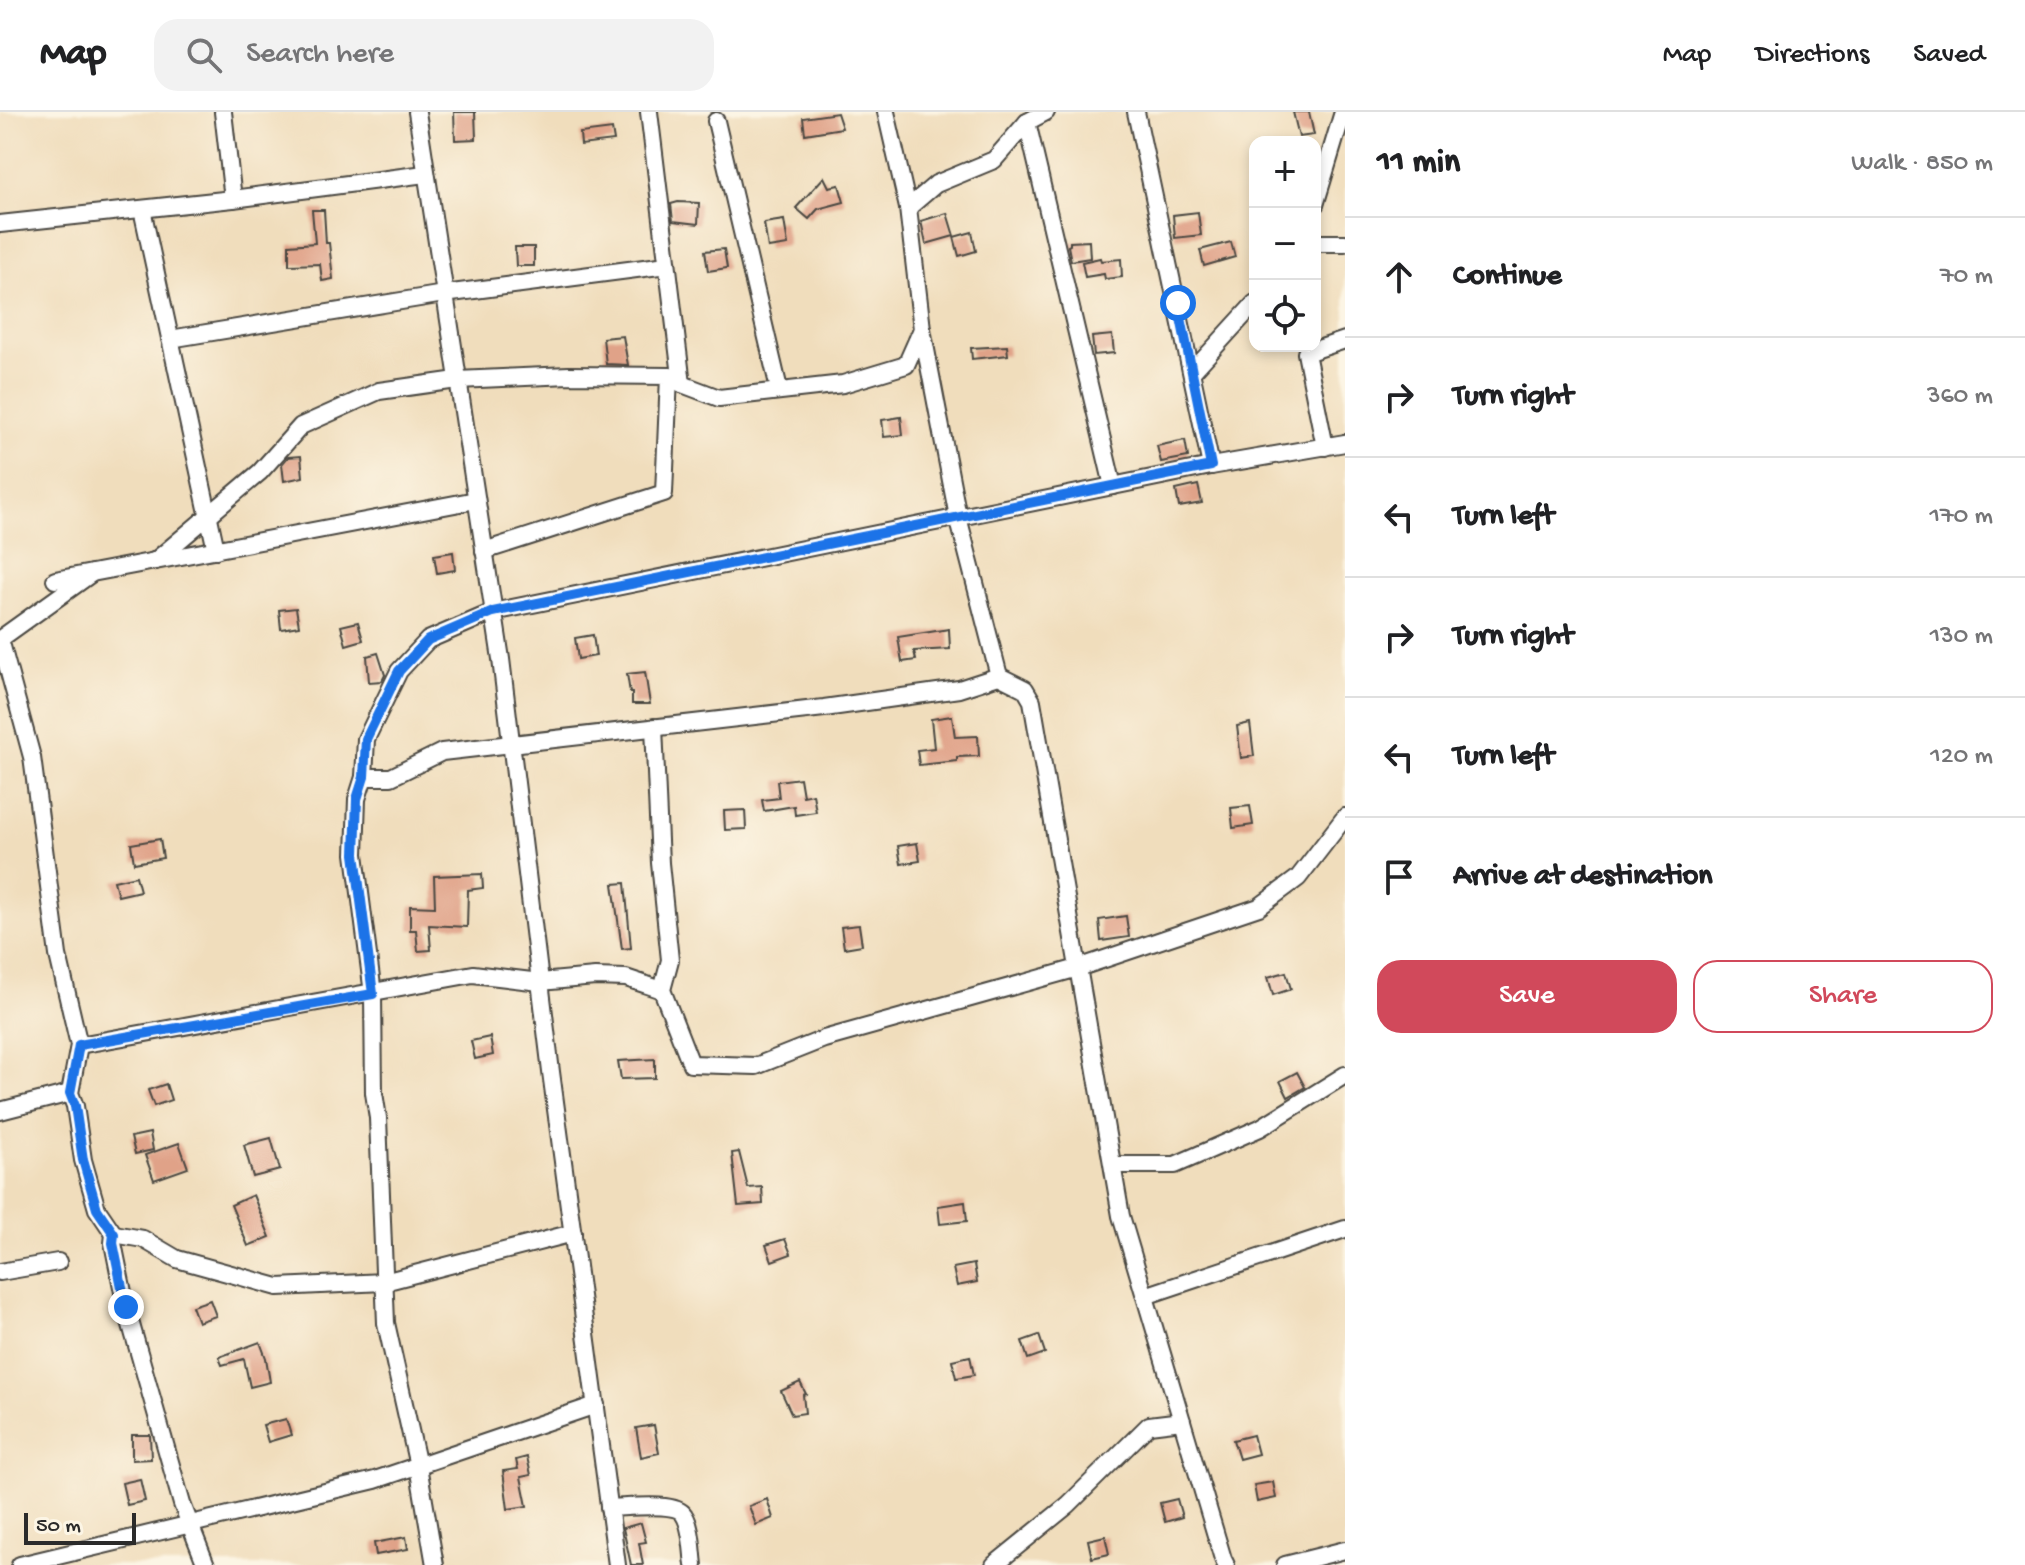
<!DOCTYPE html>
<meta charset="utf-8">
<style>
body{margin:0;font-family:"Gochi Hand",sans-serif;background:#f2f2f2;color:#202124}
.controls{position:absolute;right:24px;top:24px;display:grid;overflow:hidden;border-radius:16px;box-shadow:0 4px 12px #0003}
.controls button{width:72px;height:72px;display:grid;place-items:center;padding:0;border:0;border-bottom:2px solid #e0e0e0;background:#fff;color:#202124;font:40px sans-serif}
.scale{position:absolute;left:24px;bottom:20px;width:112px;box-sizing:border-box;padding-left:8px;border:4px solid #2b2b2b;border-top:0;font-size:22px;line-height:28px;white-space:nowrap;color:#2b2b2b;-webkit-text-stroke:6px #fcf5e5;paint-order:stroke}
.stop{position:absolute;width:24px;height:24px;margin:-18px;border:6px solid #1a73e8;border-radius:50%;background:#fff}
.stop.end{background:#1a73e8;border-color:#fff;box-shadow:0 2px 8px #0008}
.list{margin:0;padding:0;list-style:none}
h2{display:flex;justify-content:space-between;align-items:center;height:104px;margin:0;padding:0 32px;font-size:34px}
h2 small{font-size:26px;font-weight:400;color:#757577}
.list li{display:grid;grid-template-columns:52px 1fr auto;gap:24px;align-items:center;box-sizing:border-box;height:120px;padding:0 32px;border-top:2px solid #e0e0e0}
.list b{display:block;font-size:30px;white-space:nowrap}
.list em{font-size:26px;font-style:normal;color:#757577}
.actions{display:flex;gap:16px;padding:24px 32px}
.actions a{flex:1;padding:18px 0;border:2px solid #d1495b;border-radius:24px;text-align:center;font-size:28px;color:#d1495b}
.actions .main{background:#d1495b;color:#fff}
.icon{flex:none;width:44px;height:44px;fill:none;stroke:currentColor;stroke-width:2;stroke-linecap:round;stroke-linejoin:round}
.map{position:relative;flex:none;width:1345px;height:1453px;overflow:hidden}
header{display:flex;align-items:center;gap:48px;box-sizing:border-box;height:112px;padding:0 40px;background:#fff;border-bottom:2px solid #e0e0e0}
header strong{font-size:38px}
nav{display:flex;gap:44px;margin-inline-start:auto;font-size:28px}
.search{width:560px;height:72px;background:#f2f2f2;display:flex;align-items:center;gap:20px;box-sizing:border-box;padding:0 28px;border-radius:24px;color:#757577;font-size:30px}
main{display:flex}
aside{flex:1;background:#fff}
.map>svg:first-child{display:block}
.building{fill:#e0a288}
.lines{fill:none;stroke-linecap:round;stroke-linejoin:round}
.minor-casing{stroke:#494641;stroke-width:20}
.minor{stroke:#fff;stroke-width:16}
.route{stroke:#1a73e8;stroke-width:10}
</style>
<header>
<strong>Map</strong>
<div class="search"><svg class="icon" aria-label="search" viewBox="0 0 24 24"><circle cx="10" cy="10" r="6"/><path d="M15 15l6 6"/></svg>Search here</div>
<nav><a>Map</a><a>Directions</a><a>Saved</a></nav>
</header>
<main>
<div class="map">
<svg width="1345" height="1453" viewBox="0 0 1345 1453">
<rect width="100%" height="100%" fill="#fcf5e5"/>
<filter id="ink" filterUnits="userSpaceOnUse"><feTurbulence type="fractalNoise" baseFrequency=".0125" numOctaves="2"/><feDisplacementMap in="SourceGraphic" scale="16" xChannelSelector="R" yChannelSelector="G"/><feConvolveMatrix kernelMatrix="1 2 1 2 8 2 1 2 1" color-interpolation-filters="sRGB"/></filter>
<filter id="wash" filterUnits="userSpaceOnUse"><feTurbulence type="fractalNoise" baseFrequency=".006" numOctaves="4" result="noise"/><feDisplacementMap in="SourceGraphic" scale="32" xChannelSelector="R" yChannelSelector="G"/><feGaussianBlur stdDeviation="1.8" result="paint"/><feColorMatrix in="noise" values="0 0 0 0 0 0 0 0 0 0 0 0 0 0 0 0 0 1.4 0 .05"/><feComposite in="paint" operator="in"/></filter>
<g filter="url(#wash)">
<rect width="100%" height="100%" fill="#f0ddbc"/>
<g id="blocks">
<g class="building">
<polygon points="454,0 475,0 476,27 455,28"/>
<polygon points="1293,0 1309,0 1314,23 1299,25"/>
<polygon points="837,1 842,16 805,22 803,6"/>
<polygon points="612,17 614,29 581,33 580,21"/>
<polygon points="824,65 829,75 839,73 844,90 818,97 809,107 796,96"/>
<polygon points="678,90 699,91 698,112 673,109 671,92"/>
<polygon points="312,98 324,98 326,131 329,131 333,167 322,169 320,152 289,153 289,133 315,131"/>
<polygon points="1198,100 1201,123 1175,126 1173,103"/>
<polygon points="947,101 954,124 926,132 921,109"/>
<polygon points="784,108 788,133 768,136 764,111"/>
<polygon points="972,120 976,139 959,144 954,125"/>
<polygon points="1089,129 1090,146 1071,149 1068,134 1070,133 1070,130"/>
<polygon points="1231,130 1235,145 1204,154 1200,138"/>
<polygon points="515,135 534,135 534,154 516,154"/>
<polygon points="724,137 727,156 708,159 705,139"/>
<polygon points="1100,146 1101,149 1121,147 1122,165 1105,167 1104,162 1085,165 1082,150"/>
<polygon points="1112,223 1114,241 1094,243 1092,225"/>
<polygon points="623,224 628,253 606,252 603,226"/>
<polygon points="1007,234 1008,243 972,247 971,236"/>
<polygon points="901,305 903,323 884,325 882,308"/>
<polygon points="1185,328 1188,345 1161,350 1157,334"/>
<polygon points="301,344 303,365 284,369 282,352 288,345"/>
<polygon points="1198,373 1202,391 1179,395 1176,378"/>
<polygon points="453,440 455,458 437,461 434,443"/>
<polygon points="296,496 299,514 281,517 279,498"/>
<polygon points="358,510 363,528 346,533 341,514"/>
<polygon points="949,517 950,537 914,539 916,548 902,550 898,525"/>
<polygon points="593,523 596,544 578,547 575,526"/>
<polygon points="378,541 385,563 382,569 369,570 367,544"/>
<polygon points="645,560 650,592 632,592 632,581 630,581 627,562"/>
<polygon points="952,604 955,625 978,624 979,644 957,645 957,649 919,653 917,638 934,636 931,607"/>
<polygon points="1250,611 1254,644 1241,646 1237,614"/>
<polygon points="800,666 803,684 813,682 816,700 795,703 794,694 764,699 762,688 779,686 777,669"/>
<polygon points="1250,694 1253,713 1233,716 1231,696"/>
<polygon points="745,698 746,717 725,718 724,699"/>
<polygon points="160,727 163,746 134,751 131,732"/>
<polygon points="917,731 920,749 901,752 898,734"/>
<polygon points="482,762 483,776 468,778 467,815 429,813 431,838 418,839 416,818 410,818 410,794 435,795 434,764"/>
<polygon points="136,764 140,779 118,784 114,769"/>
<polygon points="625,771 631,836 622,837 613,772"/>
<polygon points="1126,804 1129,825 1101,829 1099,808"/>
<polygon points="859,813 862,833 844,836 841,815"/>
<polygon points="1286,860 1291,877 1273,883 1268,865"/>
<polygon points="490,925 493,943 475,947 471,929"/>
<polygon points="655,947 655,966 621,967 618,949"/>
<polygon points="1297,960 1305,975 1288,985 1280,969"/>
<polygon points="166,972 171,988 154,994 148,978"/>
<polygon points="150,1021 153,1038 135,1042 131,1025"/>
<polygon points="271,1026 280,1058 253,1065 244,1033"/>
<polygon points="179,1031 188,1056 154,1068 145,1043"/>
<polygon points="739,1040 748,1076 762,1075 763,1092 738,1094 732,1041"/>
<polygon points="253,1083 270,1125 248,1134 231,1093"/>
<polygon points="965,1090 967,1109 940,1112 938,1094"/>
<polygon points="785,1127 791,1142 772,1149 766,1133"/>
<polygon points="974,1152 977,1170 957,1174 953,1156"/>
<polygon points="210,1188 216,1204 198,1210 192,1194"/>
<polygon points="1039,1223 1045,1241 1028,1247 1022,1229"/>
<polygon points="260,1230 266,1246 270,1270 250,1275 244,1247 222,1253 219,1245"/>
<polygon points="970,1244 974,1263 956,1266 952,1248"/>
<polygon points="800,1270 806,1282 803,1283 805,1301 792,1303 781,1279"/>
<polygon points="286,1307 291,1323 268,1330 263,1313"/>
<polygon points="654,1313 659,1341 641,1345 636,1316"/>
<polygon points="132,1323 150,1323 151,1347 132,1348"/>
<polygon points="1253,1323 1258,1342 1239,1347 1233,1328"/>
<polygon points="527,1345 531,1363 521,1365 527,1394 508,1397 503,1359 518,1357 516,1348"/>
<polygon points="140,1367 145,1389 127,1393 122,1371"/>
<polygon points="1273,1370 1276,1386 1257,1390 1254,1373"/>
<polygon points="767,1387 773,1406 756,1413 749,1394"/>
<polygon points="1177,1387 1182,1405 1165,1410 1160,1391"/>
<polygon points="641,1411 646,1430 639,1431 643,1453 631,1453 623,1416"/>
<polygon points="1105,1424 1109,1442 1092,1446 1088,1428"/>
<polygon points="406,1425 408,1437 376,1443 374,1431"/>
</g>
</g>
</g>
<g filter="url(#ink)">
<use href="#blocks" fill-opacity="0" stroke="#494641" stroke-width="2"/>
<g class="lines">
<defs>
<g id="minor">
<polyline points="223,0 233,87"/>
<polyline points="417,0 501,547 551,960 617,1453"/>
<polyline points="649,0 682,272"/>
<polyline points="886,0 908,96 922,217 958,405 999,564"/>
<polyline points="1136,0 1211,354"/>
<polyline points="716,9 779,277"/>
<polyline points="1027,10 1113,374"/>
<polyline points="1315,93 1343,0"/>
<polyline points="908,96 936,72 994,48 1027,10 1046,0"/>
<polyline points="142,97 216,438"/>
<polyline points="0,112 233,87 425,62"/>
<polyline points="1315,131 1345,131"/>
<polyline points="170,227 444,182 667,153"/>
<polyline points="1192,260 1255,191"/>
<polyline points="669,264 682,272 719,286 843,272 906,253 922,217"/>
<polyline points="1325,335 1306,241 1345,228"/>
<polyline points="155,449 260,360 301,314 379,279 457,268 569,263 669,264 664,381 484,439"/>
<polyline points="92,461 0,527 32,645 58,843 79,933 70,981 75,994 83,1048 97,1097 114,1122 113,1131 126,1195 182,1392 206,1453"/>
<polyline points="55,468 476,388"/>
<polyline points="654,615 660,751 670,848 662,878 691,952 756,954 824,927 1078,856 1259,795 1298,766 1345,705"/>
<polyline points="364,665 391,665 442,640 824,596 959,577 999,564 1025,577 1032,589 1121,1104 1223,1447 1226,1453"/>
<polyline points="79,933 473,862 540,870 595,865 626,866 662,878"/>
<polyline points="0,999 70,981"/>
<polyline points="1113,1053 1175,1053 1260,1016 1345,963"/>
<polyline points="114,1122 143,1127 177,1147 278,1175 384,1170 573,1121"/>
<polyline points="0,1160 58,1150"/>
<polyline points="1145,1184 1345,1117"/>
<path d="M609 1396C625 1396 676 1389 684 1403 692 1415 692 1438 694 1453"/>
<polyline points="20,1453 375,1368 596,1293"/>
<polyline points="435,1453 418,1354 386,1211 378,1006 374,981 373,882 355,742 357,687 364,665 366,627 399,559 428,528 493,500 1211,354 1345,331"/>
<polyline points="994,1453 1068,1393 1149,1313 1182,1309"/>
<polyline points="1285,1453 1345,1438"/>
</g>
</defs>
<use href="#minor" class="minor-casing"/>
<use href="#minor" class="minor"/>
</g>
</g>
<g class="lines" filter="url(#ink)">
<polyline class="route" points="126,1195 113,1131 114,1122 97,1097 83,1048 75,994 70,981 79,933 373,882 355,742 357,687 364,665 366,627 399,559 428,528 493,500 1211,354 1178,191"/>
</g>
</svg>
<div class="controls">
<button>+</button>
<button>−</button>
<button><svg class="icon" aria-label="locate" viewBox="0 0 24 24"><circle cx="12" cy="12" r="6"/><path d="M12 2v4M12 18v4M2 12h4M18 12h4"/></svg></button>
</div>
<div class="scale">50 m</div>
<div class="stop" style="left:1178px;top:191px"></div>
<div class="stop end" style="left:126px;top:1195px"></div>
</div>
<aside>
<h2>11 min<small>Walk · 850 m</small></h2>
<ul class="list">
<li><svg class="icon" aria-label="ahead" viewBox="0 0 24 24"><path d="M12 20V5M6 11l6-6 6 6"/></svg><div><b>Continue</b></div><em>70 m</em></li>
<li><svg class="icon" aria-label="right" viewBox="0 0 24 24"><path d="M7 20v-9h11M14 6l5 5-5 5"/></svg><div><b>Turn right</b></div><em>360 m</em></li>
<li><svg class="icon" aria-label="left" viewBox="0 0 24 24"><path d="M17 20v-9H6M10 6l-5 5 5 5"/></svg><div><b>Turn left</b></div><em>170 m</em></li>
<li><svg class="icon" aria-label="right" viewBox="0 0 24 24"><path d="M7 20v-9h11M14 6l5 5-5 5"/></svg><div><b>Turn right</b></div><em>130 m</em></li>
<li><svg class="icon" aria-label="left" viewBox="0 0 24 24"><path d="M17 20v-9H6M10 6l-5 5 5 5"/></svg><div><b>Turn left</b></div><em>120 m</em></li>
<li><svg class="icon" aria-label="arrive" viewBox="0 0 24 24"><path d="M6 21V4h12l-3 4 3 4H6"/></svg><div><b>Arrive at destination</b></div></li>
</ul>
<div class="actions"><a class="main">Save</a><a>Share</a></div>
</aside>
</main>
